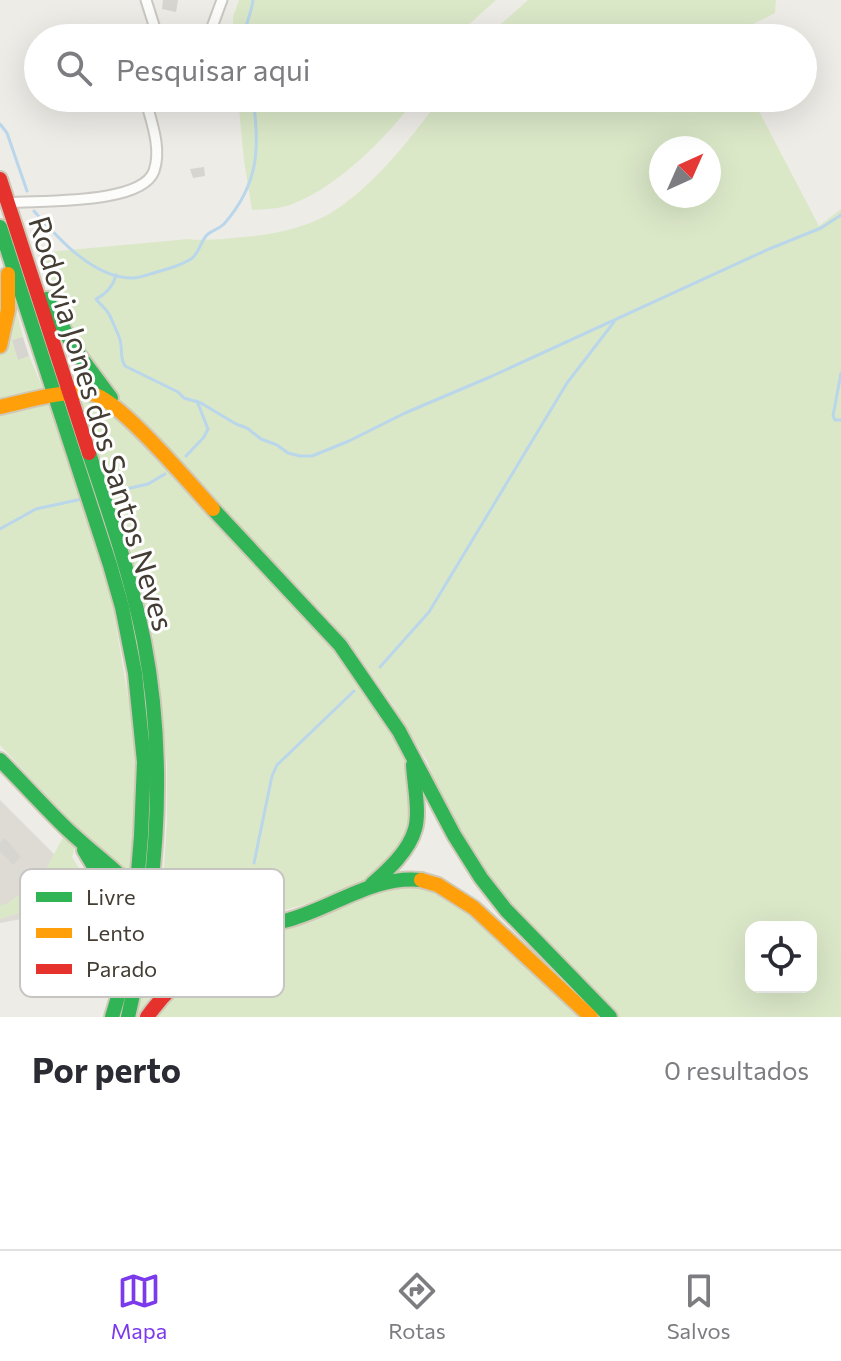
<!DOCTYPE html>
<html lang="pt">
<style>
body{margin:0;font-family:Commissioner,sans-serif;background:#f2f2f3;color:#2b2b33}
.controls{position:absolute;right:24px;bottom:24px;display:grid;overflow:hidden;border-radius:16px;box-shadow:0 8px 32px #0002}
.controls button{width:72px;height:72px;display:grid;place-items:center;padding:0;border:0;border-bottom:2px solid #e1e1e2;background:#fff;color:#2b2b33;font:40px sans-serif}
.compass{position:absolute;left:649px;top:136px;width:72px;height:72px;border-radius:50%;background:#fff;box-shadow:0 8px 32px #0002;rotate:45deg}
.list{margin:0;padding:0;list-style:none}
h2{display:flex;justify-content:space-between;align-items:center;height:104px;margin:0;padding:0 32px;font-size:34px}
h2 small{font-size:26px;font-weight:400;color:#7c7c81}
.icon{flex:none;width:44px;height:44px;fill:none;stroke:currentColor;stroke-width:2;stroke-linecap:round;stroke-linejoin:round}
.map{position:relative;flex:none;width:841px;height:1017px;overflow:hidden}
.search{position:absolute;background:#fff;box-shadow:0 8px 32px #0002;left:24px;right:24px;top:24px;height:88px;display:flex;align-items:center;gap:20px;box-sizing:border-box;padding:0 28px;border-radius:44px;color:#7c7c81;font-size:30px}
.sheet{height:232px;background:#fff}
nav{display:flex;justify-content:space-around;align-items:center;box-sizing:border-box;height:112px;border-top:2px solid #e1e1e2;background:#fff;font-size:22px;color:#7c7c81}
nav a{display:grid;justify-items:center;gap:4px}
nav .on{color:#7c3aed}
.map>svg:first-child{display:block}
.industrial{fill:#dedbd5}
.green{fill:#dbe8c8;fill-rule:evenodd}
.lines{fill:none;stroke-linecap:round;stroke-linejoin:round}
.stream{stroke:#b9d6ea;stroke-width:3}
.building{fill:#d7d5d0}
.street-casing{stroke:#cac8c3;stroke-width:13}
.fast-casing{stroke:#cfc8b6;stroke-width:18}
.slow-casing{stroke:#cfc8b6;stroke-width:18}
.jam-casing{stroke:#cfc8b6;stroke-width:18}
.street{stroke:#fcfcfb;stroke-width:9}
.fast{stroke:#30b455;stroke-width:14}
.slow{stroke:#ff9f0a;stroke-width:14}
.jam{stroke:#e5322d;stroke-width:14}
.labels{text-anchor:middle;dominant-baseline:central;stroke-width:6;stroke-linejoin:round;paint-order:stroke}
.street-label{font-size:30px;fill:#433d34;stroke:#fff}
.key{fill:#fff;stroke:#c7c5c2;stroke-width:2}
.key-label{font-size:22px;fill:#433d34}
</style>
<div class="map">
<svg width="841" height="1017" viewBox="0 0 841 1017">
<rect width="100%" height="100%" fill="#eeece7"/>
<polygon class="industrial" points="0,800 73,873 32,917 0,923"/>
<g class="green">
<polygon points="239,0 496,0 465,28 457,38 234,38 233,17"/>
<polygon points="528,0 776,0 775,13 726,38 485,38"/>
<path d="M238 98H416C388 136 340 185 295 203 282 209 267 209 252 210L244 161Z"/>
<path d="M441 98H752L819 226 841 209V1017H619L562 960 490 881 437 789 428 763 392 704 353 648 327 617 255 542 228 517 109 389 75 337 37 253 188 239C207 241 224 239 243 237 268 235 291 231 315 221 363 201 410 139 441 98ZM661 148H709V196H661ZM751 927H811V987H751Z"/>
<polygon points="16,309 23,337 13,341 19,359 29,356 44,391 0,399 0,356 12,325"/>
<path d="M87 397 102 402C148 450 194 499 241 547 267 575 296 601 320 631 338 653 355 676 371 699 384 719 400 740 406 763 419 809 411 846 371 876 365 880 356 883 349 886 279 919 236 925 162 896L167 822V763L153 638 112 492 80 401Z"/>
<path d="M47 402 56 409 113 608 133 726 136 787 133 850 129 876C82 837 42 790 0 745V413Z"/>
<polygon points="65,834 76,844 72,857 79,868 75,883 45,896 23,912 0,919 0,905 6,904 34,885 42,876"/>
<polygon points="412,884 436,890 462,907 580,1017 157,1017 183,987 223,961 284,929 317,919 383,885"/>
<path d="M157 913 189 925 235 931C207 944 180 962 158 985 150 995 144 1007 137 1017H135Z"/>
</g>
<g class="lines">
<g class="stream">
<path d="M245 38C244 25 252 13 253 0"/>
<polyline points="0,124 7,133 27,191"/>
<path d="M34 211C58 238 94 279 133 278 141 278 149 274 157 272 168 269 182 265 191 259 200 253 200 241 208 234 213 230 219 229 224 224 259 184 260 148 253 98"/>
<path d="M116 275C113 287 106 294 96 299 100 304 106 309 109 314 110 316 120 338 120 340 123 349 119 356 125 366L178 392 184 398 201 403 236 424 247 428 261 439 277 445 288 453 300 456H312L349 441 405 413 490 377 769 249 821 228 841 215"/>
<polyline points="841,373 833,416 835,420 841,420"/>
<polyline points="186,456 204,437 208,429 197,401"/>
<polyline points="109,493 148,484 165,474"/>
<polyline points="0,529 36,509 82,499"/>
<polyline points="380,667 429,612 567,383 614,322"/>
<polyline points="254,863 272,776 277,765 354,691"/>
</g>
</g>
<g class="building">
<polygon points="163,0 178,0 176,12 162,9"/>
<polygon points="204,167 205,176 193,178 190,169"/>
<polygon points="23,337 29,356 18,360 12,340"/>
<polygon points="5,838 21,857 13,865 0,851 0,842"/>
</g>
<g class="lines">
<defs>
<g id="street">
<polyline points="146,0 158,38"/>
<polyline points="208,38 222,0"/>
<path d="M8 203C39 200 142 205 154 171 162 148 151 121 145 98"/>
</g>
<g id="fast">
<polyline points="0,227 110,565 122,607 135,673 144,762 141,836 134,921 123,980 112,1017"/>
<polyline points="47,299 76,351 111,398"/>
<path d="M89 453C110 515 131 577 144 641 168 766 157 894 128 1017"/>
<polyline points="213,509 340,645 399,731 454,835 481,878 506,910 610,1017"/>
<path d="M0 760C23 783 45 808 68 830 83 844 99 857 114 870 126 881 138 894 152 902 188 924 247 931 288 920 333 908 373 875 421 880"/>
<path d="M84 850C110 890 120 931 116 978"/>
<path d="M372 884C388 870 409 851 415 829 420 812 414 784 413 765"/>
</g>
<g id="slow">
<polyline points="0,346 8,310 8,274"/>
<path d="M0 407C27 401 65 389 92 394 118 398 192 486 213 509"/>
<polyline points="421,880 438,885 474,908 591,1017"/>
</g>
<g id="jam">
<polyline points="0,179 89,453"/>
<path d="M147 1017C180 970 223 949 274 926"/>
</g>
</defs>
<use href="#street" class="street-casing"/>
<use href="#fast" class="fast-casing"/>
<use href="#slow" class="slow-casing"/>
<use href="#jam" class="jam-casing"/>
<use href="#street" class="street"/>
<use href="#fast" class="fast"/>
<use href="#slow" class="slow"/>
<use href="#jam" class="jam"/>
</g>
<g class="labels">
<g class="street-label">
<text transform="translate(103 423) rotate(73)">Rodovia Jones dos Santos Neves</text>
</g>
</g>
<rect x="20" y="869" width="264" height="128" rx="12" class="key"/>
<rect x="36" y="892" width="36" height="10" fill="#30b455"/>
<rect x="36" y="928" width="36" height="10" fill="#ff9f0a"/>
<rect x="36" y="964" width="36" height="10" fill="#e5322d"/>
<g class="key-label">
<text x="86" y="905">Livre</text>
<text x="86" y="941">Lento</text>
<text x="86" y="977">Parado</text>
</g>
</svg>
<div class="controls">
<button><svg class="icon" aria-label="locate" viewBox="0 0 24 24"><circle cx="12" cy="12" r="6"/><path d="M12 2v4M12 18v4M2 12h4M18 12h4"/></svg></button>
</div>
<svg class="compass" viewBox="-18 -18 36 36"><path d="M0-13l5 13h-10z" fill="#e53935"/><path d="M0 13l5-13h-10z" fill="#7c7c81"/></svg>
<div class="search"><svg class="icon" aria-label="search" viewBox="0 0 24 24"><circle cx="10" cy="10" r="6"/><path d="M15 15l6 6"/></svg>Pesquisar aqui</div>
</div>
<section class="sheet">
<h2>Por perto<small>0 resultados</small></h2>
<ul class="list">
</ul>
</section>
<nav>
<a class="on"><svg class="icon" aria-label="map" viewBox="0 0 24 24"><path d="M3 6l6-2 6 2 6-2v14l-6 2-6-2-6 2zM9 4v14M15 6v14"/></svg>Mapa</a>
<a><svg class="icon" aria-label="directions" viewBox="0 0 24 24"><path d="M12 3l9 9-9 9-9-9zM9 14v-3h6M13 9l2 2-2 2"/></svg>Rotas</a>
<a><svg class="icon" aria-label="saved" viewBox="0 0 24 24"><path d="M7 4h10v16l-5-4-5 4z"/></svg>Salvos</a>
</nav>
